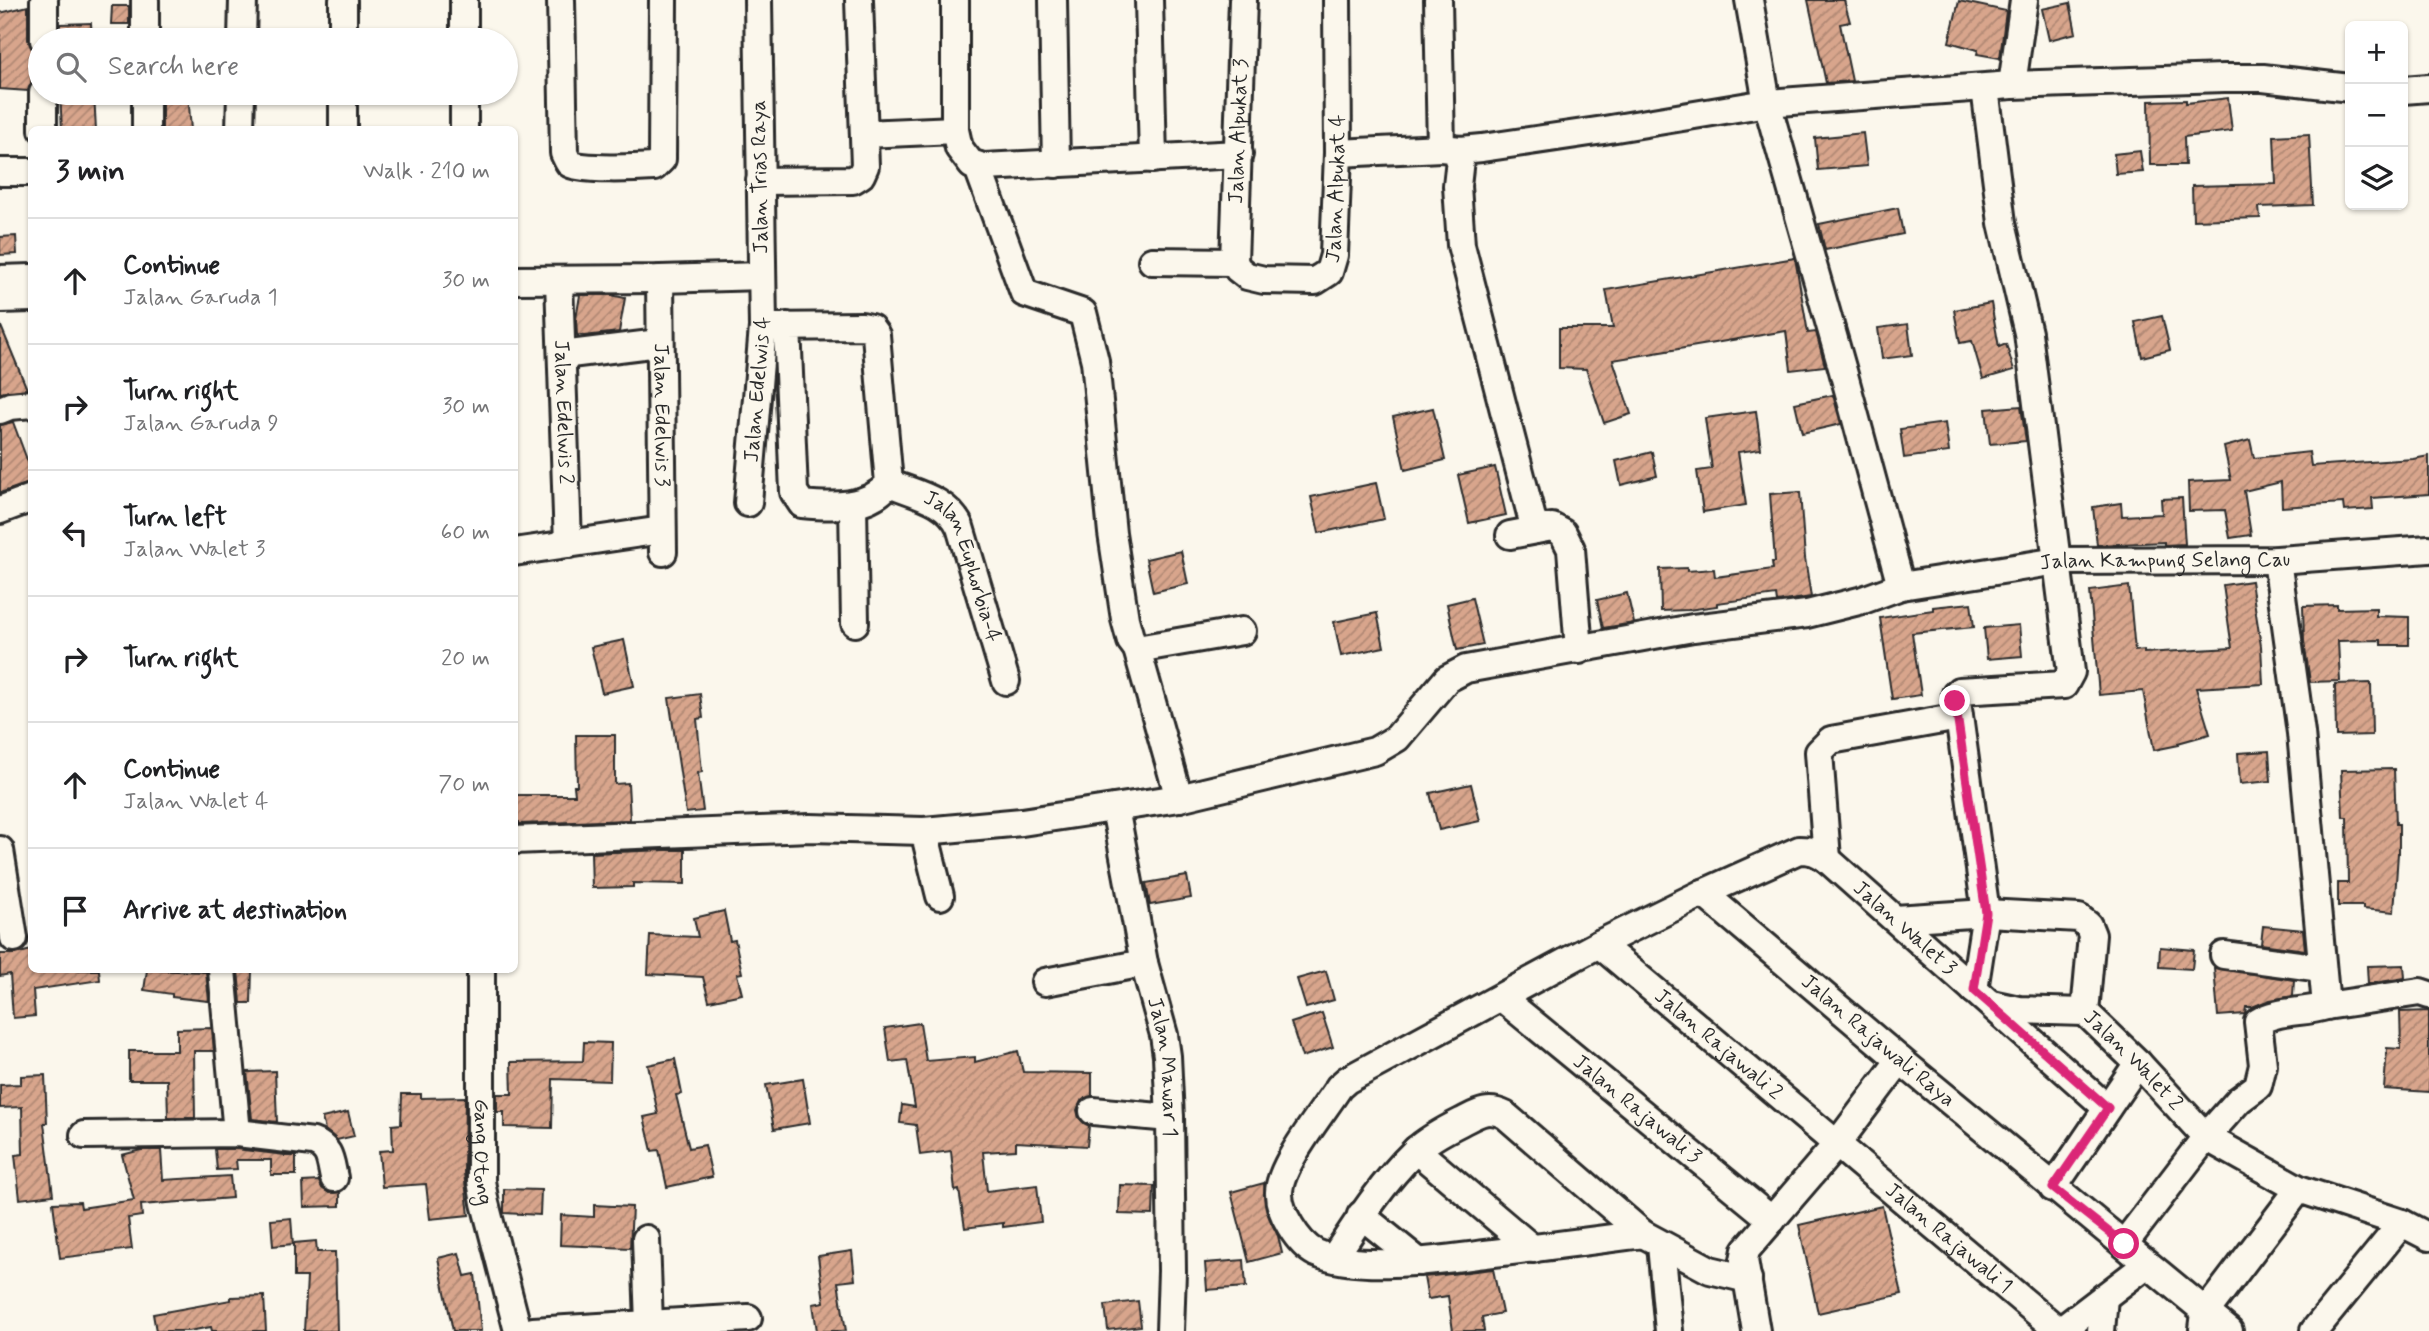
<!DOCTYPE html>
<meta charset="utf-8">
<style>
body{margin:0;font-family:Mynerve,sans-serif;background:#f6f6f6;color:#202124}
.controls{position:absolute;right:21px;top:21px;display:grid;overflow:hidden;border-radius:10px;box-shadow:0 2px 5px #0004}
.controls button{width:63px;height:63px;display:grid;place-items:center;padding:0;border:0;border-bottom:2px solid #e0e0e0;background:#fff;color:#202124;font:35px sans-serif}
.stop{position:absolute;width:21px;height:21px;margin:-16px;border:5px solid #db2777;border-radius:50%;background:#fff}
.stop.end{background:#db2777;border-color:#fff;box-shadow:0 2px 7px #0008}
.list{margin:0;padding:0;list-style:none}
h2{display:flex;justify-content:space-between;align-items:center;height:91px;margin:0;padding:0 28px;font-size:30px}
h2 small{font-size:23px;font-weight:400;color:#757577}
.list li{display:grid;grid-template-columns:46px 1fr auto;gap:21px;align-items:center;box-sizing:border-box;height:126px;padding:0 28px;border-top:2px solid #e0e0e0}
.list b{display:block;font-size:26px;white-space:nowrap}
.list p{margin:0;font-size:23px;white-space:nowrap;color:#757577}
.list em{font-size:23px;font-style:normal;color:#757577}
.icon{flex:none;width:38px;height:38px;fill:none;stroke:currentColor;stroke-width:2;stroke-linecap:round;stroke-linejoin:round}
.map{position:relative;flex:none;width:2429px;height:1331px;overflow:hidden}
.search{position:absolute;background:#fff;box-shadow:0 2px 5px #0004;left:28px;top:28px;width:490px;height:77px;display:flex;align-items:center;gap:18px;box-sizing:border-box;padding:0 24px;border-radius:38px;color:#757577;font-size:26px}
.panel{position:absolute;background:#fff;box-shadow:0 2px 5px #0004;left:28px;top:126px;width:490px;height:847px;border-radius:10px}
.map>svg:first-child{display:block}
.building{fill:url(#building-hatch);stroke:#2b2b2b;stroke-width:2}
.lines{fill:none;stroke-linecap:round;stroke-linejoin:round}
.minor-casing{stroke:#2b2b2b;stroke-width:32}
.minor{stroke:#fbf7ec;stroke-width:26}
.route{stroke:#db2777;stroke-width:9}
.labels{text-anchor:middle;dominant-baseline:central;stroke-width:6;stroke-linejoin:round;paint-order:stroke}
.street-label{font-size:21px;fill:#2b2b2b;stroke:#fbf7ec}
</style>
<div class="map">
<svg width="2429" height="1331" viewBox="0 0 2429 1331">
<defs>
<pattern id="building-hatch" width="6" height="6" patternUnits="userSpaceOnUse" patternTransform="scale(1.75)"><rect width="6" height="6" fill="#d8a58c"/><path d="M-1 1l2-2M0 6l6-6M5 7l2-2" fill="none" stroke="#af8773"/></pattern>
</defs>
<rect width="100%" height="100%" fill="#fbf7ec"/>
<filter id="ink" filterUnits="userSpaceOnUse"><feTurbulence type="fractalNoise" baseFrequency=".0143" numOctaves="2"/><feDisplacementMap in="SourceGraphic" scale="14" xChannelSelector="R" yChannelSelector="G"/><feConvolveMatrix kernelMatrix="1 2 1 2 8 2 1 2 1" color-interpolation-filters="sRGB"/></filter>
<g filter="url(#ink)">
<g class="building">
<polygon points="1808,0 1844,0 1850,22 1840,24 1852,81 1826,83"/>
<polygon points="1959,1 2006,11 2000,58 1977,54 1978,50 1949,42"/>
<polygon points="2070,3 2076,33 2049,40 2042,9"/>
<polygon points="28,6 28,40 34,52 31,83 28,91 0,89 0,13"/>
<polygon points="112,6 129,6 129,24 111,24"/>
<polygon points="91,23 92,40 60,40 60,24"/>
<polygon points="60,93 94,93 96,130 62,130"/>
<polygon points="162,93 188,93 191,130 162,130"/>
<polygon points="2228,98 2232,131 2184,137 2185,165 2150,165 2149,101 2186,100 2186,103"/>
<polygon points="1863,133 1867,166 1818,170 1815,138"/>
<polygon points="2309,134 2313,205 2259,207 2260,218 2193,220 2192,186 2276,184 2274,136"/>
<polygon points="2140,151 2143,172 2116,174 2114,154"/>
<polygon points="1898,208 1903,234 1825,250 1819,224"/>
<polygon points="16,236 17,254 0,255 0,237"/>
<polygon points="1795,258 1808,333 1816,332 1825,366 1791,370 1786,331 1613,360 1631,414 1604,423 1586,369 1559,368 1559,328 1613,328 1606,290"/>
<polygon points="580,295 611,295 625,298 619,332 584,336 577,335 576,319"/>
<polygon points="1991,303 1999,347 2006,344 2014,370 1983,379 1972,341 1960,343 1954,310"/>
<polygon points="2162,316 2170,350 2142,357 2135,322"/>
<polygon points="0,324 27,389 0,393"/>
<polygon points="1908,324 1912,355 1882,359 1878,328"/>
<polygon points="1833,395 1841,424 1802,433 1795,403"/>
<polygon points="2021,406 2026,441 1990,444 1986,409"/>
<polygon points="1433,408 1445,460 1405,470 1393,417"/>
<polygon points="1756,411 1761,449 1738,452 1746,505 1703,512 1697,471 1712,469 1705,418"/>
<polygon points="13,422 32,473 32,482 0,493 0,425"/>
<polygon points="1945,423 1949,452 1904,458 1900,429"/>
<polygon points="2250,440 2254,458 2309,452 2311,466 2413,459 2429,456 2429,494 2372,498 2373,509 2344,511 2343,503 2282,507 2281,482 2244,491 2251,535 2230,538 2225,510 2189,511 2188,482 2231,480 2224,447"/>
<polygon points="1652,452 1657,476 1621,485 1616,461"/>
<polygon points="1495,467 1506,515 1469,523 1458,475"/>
<polygon points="1376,483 1384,519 1319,533 1311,497"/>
<polygon points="1800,492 1805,558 1811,597 1777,602 1776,595 1717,603 1717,606 1688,610 1661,611 1660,569 1687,568 1687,571 1714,569 1715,577 1773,569 1772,562 1775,562 1770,494"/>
<polygon points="2182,498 2185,544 2164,545 2164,542 2097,545 2093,507 2121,503 2122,516 2162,514 2161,499"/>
<polygon points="1181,551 1188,584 1153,592 1146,559"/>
<polygon points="2251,581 2261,646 2263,684 2196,688 2210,734 2178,743 2179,745 2154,750 2143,691 2099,695 2090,591 2129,586 2135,651 2144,650 2144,653 2232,648 2223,585"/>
<polygon points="1627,593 1634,623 1603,628 1597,600"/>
<polygon points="1472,598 1483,645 1457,650 1447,604"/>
<polygon points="1971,603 1974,627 1912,633 1921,695 1892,699 1880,618 1933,610 1933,607"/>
<polygon points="2337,605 2337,609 2376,608 2376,616 2409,617 2409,645 2381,645 2381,640 2338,641 2340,681 2310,682 2304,641 2303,606"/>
<polygon points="1377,613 1384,647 1341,656 1334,622"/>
<polygon points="2019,625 2022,656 1987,659 1984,628"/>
<polygon points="624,640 634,686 602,693 591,647"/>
<polygon points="2371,683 2372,735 2336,736 2335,684"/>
<polygon points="700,694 703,718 697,719 702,772 698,773 703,811 686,813 669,698"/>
<polygon points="576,735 615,735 615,784 628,783 630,820 519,824 519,822 514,822 514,795 575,795 574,786 577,786"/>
<polygon points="2269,751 2271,781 2240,784 2238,753"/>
<polygon points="2394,769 2396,824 2399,824 2399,853 2398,853 2394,912 2363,909 2363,906 2338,906 2338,883 2348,883 2347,817 2343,817 2341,770"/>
<polygon points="1471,784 1480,821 1439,830 1430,793"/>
<polygon points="666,850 685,850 685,884 633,883 633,887 592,888 591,853"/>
<polygon points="1187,876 1191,898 1150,905 1146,883"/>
<polygon points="724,911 730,941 735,940 742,973 737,974 742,994 709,1001 703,977 648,974 650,935 698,937 694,918"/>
<polygon points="2263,926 2303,930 2305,950 2261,944"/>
<polygon points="2160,947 2194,950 2192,969 2159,967"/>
<polygon points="31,950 32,970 99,970 100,980 33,990 35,1016 13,1018 10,974 0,976 0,954 16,954"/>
<polygon points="2404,965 2405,978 2368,984 2367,966"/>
<polygon points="2214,968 2294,980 2293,996 2270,1000 2252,1007 2246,1007 2245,1014 2218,1016"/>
<polygon points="147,970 206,972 209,1001 172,997 172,994 144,990"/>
<polygon points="238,970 252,970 251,1003 241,1003"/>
<polygon points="1326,971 1334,1000 1306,1008 1297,979"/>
<polygon points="2429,1011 2429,1092 2384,1089 2387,1048 2401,1049 2400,1012"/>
<polygon points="1322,1013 1333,1047 1302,1057 1291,1023"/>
<polygon points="920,1023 926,1061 975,1057 975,1062 1018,1051 1023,1072 1092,1073 1092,1096 1081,1101 1077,1110 1079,1118 1089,1126 1087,1146 1016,1142 1016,1150 983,1152 987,1191 1037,1185 1041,1222 1003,1227 1003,1223 965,1228 959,1190 955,1191 951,1151 920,1155 916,1125 900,1123 902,1105 915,1107 907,1060 890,1062 885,1028"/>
<polygon points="212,1028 214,1051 194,1051 195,1118 168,1118 167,1080 129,1080 129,1051 177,1051 177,1029"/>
<polygon points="584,1042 611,1043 610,1081 553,1079 552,1128 504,1127 504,1112 497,1112 497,1094 512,1094 511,1062 583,1061"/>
<polygon points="675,1059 682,1094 676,1095 689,1148 705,1145 712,1177 667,1187 659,1150 652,1151 644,1117 658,1114 648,1065"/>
<polygon points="275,1071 277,1122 252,1119 247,1072"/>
<polygon points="45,1075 47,1123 44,1123 53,1195 20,1199 15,1155 23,1154 22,1107 0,1108 0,1085 21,1084 21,1076"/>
<polygon points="803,1079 810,1123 774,1129 766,1085"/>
<polygon points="402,1094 421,1094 421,1098 465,1097 464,1173 469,1215 430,1219 426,1184 382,1187 379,1151 393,1150 392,1125 401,1124"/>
<polygon points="348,1112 354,1136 337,1140 325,1130 322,1118"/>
<polygon points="215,1149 236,1149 285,1155 285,1156 296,1156 296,1175 271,1175 271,1160 236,1160 237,1169 217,1170"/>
<polygon points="141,1150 161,1150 163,1180 230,1176 232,1198 141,1205 142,1216 128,1218 132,1249 60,1258 53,1203 80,1202 81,1208 134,1200 122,1155"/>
<polygon points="319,1181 322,1188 329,1193 340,1192 340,1206 304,1207 303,1182"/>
<polygon points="1264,1183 1267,1212 1278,1236 1282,1253 1249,1262 1231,1192"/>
<polygon points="1120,1185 1154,1186 1153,1215 1119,1214"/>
<polygon points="504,1189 541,1190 540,1215 504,1213"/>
<polygon points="594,1205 632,1207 630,1248 560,1245 561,1215 594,1217"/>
<polygon points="1882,1206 1902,1294 1818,1313 1799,1225"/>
<polygon points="291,1218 293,1244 273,1246 271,1220"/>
<polygon points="316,1241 317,1252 335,1252 337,1331 304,1331 307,1277 294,1277 294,1243"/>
<polygon points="852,1251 855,1280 838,1282 846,1331 817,1331 813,1304 824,1302 818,1256"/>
<polygon points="459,1253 465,1276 475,1274 481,1331 453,1331 438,1258"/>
<polygon points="1244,1260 1246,1287 1207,1290 1205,1263"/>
<polygon points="1493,1269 1502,1313 1482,1317 1484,1331 1453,1331 1448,1296 1428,1299 1424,1277"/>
<polygon points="264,1296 266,1331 212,1331 211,1327 189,1331 156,1331 153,1314 231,1300 231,1297"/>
<polygon points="1138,1301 1141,1326 1108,1330 1105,1305"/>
</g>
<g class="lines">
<defs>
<g id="minor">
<polyline points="145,0 145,40"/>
<polyline points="343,0 343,40"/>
<path d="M561 0 564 153C565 155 568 162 569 163 578 171 640 168 654 167L662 159 663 0"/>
<polyline points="955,0 955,130 959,148 972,165 984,167 1239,154"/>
<polyline points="1053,0 1056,164"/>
<polyline points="1149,0 1153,159"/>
<polyline points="1749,0 1767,103 1843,371 1901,586"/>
<polyline points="44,40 44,0"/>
<polyline points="242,40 243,0"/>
<polyline points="464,40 464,0"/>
<polyline points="2012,85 2024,0"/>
<polyline points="2403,90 2429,88"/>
<polyline points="146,93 146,130"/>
<polyline points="343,93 343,130"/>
<polyline points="43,130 43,93"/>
<polyline points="240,130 241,93"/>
<polyline points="464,130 464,93"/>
<polyline points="864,134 955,130"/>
<polyline points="1441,148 1461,150 1482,148 1604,130 1767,103 2012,85 2224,78 2263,78 2350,88"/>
<polyline points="1461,150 1457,186 1461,245 1535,530"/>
<polyline points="1338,153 1441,148 1438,0"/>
<polyline points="977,165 1024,293 1083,313 1095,361 1112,533 1125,619 1131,641 1137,649 1179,798"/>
<polyline points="0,172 32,172"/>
<polyline points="760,181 853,180 861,175 865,166 859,0"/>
<polyline points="1152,261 1234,262"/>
<path id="s1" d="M1234 262 1238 269 1247 276 1264 280 1315 281 1329 272 1334 255 1338 153 1337 0"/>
<path id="s2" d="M1234 262 1243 0"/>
<polyline points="0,279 32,278"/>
<path id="s3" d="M660 279 663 552"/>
<polyline points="514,280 660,279 762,276"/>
<path id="s4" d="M559 281 568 544"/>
<polyline points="0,299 32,298"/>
<path d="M763 327 862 326 871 328 876 335 889 483C869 509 832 507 802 504L794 492 787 326"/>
<polyline points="562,355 659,343"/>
<polyline points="0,410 10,406 32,404"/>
<path id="s5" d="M889 483C916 494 947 499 960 527L1006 681"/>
<path id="s6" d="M748 503 763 327 758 0"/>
<polyline points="853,504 855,623"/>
<polyline points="0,510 32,498"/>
<polyline points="1510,535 1552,527 1563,533 1571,549 1579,650"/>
<polyline points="514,552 662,530"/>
<polyline points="2277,560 2301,733 2326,1006 2420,992 2429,995"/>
<polyline points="1137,649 1242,631"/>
<path id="s7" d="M1115 808 1144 963 1164 1035 1167 1056 1170 1118 1172 1271 1170 1331"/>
<polyline points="924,831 940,896"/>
<path id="s8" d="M514 840 810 828 924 831 1022 822 1179 798 1375 751 1397 738 1447 679 1466 669 1693 628 1807 614 1863 600 1901 586 2058 561 2277 560 2429 549"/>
<polyline points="0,850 14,938"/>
<polyline points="1827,859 1819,752 1831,740 1959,717"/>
<path id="s9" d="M1703 893 1900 1060 2229 1331"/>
<path id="s10" d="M1895 919 1986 913 2079 918 2088 925 2092 935 2085 1012 2138 1063 2206 1137 2299 1189 2402 1223 2429 1237"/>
<path id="s11" d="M1599 944 2059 1331"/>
<polyline points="2224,955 2321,968"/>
<polyline points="222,970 237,1133"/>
<path id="s12" d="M481 970V1181L485 1203 518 1331"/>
<polyline points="1045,982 1144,963"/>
<polyline points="1974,990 1986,913 1956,694 1959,691 2064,685 2071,672 2028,333 2002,223 1985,88"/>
<path id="s13" d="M1502 998 1772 1220"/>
<polyline points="1991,1004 2019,1010 2085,1012"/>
<polyline points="1093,1111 1170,1118"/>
<path d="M84 1135 237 1133 313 1142C331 1148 330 1161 334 1178"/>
<polyline points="1416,1150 1533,1249"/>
<polyline points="2053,1188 2138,1063"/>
<polyline points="1361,1215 1419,1262"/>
<path id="s14" d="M1643 1234C1590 1241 1538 1248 1485 1254 1438 1260 1360 1272 1316 1253 1298 1244 1278 1211 1279 1192 1280 1164 1323 1112 1339 1087L1347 1080 1599 944 1703 893 1799 850C1811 850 1818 852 1827 859L2107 1108"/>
<polyline points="646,1239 649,1324"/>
<path d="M2124 1244 2206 1137 2239 1100 2258 1086 2263 1065 2258 1022C2276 1010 2304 1013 2326 1006"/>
<polyline points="1661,1245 1669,1331"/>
<path d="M1334 1258C1358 1221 1383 1182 1415 1151 1428 1139 1445 1130 1461 1122 1477 1114 1487 1106 1505 1115L1643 1234 1710 1270 1748 1279"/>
<polyline points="2203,1329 2205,1313 2299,1189"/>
<polyline points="533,1331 748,1318"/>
<polyline points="1756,1331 1744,1260 1746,1250 1837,1144 1900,1060"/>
<polyline points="2060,1331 2146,1265"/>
<polyline points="2101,1331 2104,1297"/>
<polyline points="2314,1331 2402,1223"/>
</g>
</defs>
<use href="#minor" class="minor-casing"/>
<use href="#minor" class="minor"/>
</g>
</g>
<g class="lines" filter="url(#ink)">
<polyline class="route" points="1955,701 1986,913 1974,990 2108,1108 2053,1188 2124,1244"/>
</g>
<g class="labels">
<g class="street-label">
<text stroke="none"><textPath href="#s2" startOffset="131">Jalan Alpukat 3</textPath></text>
<text transform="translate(760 177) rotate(-91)">Jalan Trias Raya</text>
<text stroke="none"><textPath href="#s1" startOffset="189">Jalan Alpukat 4</textPath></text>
<text stroke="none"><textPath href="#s6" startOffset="114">Jalan Edelwis 4</textPath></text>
<text stroke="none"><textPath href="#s4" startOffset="131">Jalan Edelwis 2</textPath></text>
<text stroke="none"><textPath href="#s3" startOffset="136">Jalan Edelwis 3</textPath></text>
<text stroke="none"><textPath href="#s8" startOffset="1703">Jalan Kampung Selang Cau</textPath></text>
<text stroke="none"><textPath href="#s5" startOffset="122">Jalan Euphorbia-4</textPath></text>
<text stroke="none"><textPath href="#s14" startOffset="1178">Jalan Walet 3</textPath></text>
<text stroke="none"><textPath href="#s9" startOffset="229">Jalan Rajawali Raya</textPath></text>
<text stroke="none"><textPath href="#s11" startOffset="156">Jalan Rajawali 2</textPath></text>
<text stroke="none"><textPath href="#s10" startOffset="352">Jalan Walet 2</textPath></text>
<text stroke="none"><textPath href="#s7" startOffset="264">Jalan Mawar 1</textPath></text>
<text stroke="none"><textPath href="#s13" startOffset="175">Jalan Rajawali 3</textPath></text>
<text stroke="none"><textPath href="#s12" startOffset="182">Gang Otong</textPath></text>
<text stroke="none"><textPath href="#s11" startOffset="457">Jalan Rajawali 1</textPath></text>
</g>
</g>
</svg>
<div class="controls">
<button>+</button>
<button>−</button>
<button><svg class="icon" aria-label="layers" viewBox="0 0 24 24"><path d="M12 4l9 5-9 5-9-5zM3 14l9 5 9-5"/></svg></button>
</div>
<div class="stop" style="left:2124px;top:1244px"></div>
<div class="stop end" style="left:1955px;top:701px"></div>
<div class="search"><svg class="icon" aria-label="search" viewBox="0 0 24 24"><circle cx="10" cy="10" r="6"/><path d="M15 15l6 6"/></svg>Search here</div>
<section class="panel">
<h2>3 min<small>Walk · 210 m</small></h2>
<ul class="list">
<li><svg class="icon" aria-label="ahead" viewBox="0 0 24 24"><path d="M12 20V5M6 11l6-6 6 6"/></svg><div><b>Continue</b><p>Jalan Garuda 1</p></div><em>30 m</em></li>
<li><svg class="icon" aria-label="right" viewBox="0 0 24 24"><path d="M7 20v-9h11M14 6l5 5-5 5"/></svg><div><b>Turn right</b><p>Jalan Garuda 9</p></div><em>30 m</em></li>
<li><svg class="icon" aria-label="left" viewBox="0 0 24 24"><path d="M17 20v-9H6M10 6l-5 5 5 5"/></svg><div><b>Turn left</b><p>Jalan Walet 3</p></div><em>60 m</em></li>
<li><svg class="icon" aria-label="right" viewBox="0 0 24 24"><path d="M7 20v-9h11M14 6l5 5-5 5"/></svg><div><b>Turn right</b></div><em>20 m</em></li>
<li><svg class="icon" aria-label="ahead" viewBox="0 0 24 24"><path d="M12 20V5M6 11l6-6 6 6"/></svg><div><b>Continue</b><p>Jalan Walet 4</p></div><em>70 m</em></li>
<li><svg class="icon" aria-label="arrive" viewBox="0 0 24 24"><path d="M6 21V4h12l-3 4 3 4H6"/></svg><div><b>Arrive at destination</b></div></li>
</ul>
</section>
</div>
